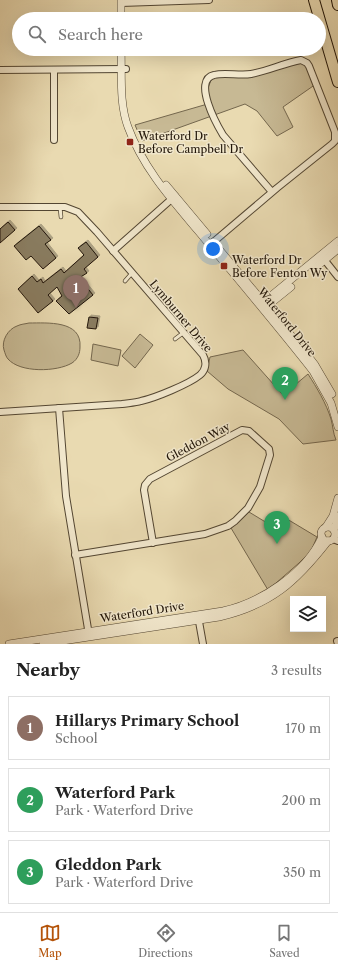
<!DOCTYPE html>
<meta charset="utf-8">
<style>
body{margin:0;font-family:"Libre Caslon Text",serif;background:#f6f6f6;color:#222}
.controls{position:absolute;right:12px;bottom:12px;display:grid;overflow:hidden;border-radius:0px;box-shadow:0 4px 16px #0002}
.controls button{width:36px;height:36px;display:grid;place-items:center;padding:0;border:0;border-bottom:1px solid #e0e0e0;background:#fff;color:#222;font:20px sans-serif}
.you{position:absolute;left:213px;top:249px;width:14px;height:14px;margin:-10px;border:3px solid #fff;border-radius:50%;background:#1a73e8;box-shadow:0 0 0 6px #1a73e833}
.badge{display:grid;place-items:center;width:26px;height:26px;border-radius:50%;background:#b45309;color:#fff;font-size:13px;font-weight:700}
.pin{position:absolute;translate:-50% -33px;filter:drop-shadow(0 1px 2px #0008)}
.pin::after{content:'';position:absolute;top:21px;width:14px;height:12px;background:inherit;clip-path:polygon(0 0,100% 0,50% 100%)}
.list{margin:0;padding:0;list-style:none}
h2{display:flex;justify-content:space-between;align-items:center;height:52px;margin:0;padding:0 16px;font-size:17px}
h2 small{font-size:13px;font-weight:400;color:#767676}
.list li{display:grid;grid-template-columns:26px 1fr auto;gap:12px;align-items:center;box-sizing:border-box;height:64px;margin:0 8px 8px;padding:0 8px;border:1px solid #e0e0e0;border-radius:0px}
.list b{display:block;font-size:15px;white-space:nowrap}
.list p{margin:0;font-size:13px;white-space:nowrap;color:#767676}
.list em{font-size:13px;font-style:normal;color:#767676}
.icon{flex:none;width:22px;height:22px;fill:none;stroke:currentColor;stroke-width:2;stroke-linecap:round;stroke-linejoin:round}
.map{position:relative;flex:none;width:338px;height:644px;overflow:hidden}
.search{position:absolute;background:#fff;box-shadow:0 4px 16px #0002;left:12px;right:12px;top:12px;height:44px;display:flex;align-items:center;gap:10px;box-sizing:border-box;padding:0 14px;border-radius:22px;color:#767676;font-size:15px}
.sheet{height:268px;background:#fff}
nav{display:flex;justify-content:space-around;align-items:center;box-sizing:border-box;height:56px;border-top:1px solid #e0e0e0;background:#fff;font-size:11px;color:#767676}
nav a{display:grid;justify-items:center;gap:2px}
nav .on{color:#b45309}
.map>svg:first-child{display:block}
.green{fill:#c7b994;stroke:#74674e}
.building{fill:#897b60;stroke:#211508;filter:url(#shadow)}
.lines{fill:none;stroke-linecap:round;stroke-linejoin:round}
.service-casing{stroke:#534632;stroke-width:4.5}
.minor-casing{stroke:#534632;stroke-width:8}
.tertiary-casing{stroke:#534632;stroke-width:8}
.trunk-casing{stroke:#211508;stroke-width:12}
.service{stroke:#f1e7cc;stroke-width:3}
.minor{stroke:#f1e7cc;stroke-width:6}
.tertiary{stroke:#f1e7cc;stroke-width:7}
.trunk{stroke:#e9dab1;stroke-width:10}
.poi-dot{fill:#8f2418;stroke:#f1e7cc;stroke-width:1.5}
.labels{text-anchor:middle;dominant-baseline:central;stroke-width:3;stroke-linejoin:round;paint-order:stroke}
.poi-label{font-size:11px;fill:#211508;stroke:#f1e7cc;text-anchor:start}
.street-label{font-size:11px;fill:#211508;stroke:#f1e7cc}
</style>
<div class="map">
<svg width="338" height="644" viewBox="0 0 338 644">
<defs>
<filter id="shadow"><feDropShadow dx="2" dy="-2" stdDeviation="0" flood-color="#0004"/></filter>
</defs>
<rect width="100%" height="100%" fill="#e9dab1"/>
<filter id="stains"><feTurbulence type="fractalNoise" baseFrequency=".005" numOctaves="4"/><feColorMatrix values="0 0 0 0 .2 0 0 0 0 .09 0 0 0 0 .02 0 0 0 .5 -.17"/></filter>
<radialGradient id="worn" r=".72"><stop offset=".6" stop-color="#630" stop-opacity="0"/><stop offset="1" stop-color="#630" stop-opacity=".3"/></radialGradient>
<g class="green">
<polygon points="304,61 316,84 283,107 293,127 277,136 257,111 245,104 142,141 135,125 211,103 207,91 211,80 220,74 252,77"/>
<path d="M29 323C47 323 82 320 80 347 80 353 78 359 72 363 57 372 20 373 8 359 6 357 5 353 4 350 1 341 8 329 17 326 21 324 25 324 29 323Z"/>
<polygon points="140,334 153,345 135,368 122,356"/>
<polygon points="93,344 121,350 118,366 91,360"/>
<path d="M243 350 283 395 308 374C317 388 326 403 331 419 333 426 333 433 336 440L303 444 279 419 228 389 207 371 210 357Z"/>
<polygon points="249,512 277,529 287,519 317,537 311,551 299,563 268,590 231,528"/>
</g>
<g class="building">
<polygon points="8,222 15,230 0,243 0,229"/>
<polygon points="39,226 51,240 45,244 56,258 43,269 31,256 26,260 14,246"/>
<polygon points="86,242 98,257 84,269 87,273 79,278 93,295 69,314 56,301 62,296 57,287 48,295 53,301 38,313 18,289 32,276 37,282 41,279 43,283 61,269 64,273 84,255 78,248"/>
<polygon points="89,317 98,318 96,329 87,328"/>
</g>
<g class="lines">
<defs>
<g id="service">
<polyline points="60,207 61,217"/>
<polyline points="125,281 132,273"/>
<polyline points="175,339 183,333"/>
</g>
<g id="minor">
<polyline points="121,3 209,0"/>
<polyline points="0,70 126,69"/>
<polyline points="54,70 54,140"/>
<path d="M0 207H65L78 212 97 232 203 355C207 362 206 370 200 375 189 384 155 398 141 401 135 403 128 403 122 404L0 412"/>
<path d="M211 244 277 188 332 144 335 141V132L309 66 307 63 301 60C284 63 268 71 251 74 239 76 225 72 214 75 192 80 217 125 223 135L272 192"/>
<polyline points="113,251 175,196"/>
<polyline points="323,258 338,277"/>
<polyline points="59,408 66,496 89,635"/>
<polyline points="333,539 338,541"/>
<polyline points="75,555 205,534 228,526 235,521 248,508 260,487 270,455 269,449 249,431 242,430 150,479 145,485 144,490 153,543"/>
<polyline points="198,616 203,644"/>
<polyline points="337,641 338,644"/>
</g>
<g id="tertiary">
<polyline points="121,0 121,19"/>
<path d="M121 49C122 75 119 103 128 127 143 168 172 200 199 232 237 278 276 324 313 371L331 403 338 427"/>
<polyline points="166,185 207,234"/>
<polyline points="213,242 305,352 315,365 332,394"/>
<polyline points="315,268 338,249"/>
<polyline points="261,304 338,241"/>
<polyline points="265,308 291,287"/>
<circle cx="328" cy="534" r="7"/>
<polyline points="326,527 333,516 338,498"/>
<polyline points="334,530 338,516"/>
<path d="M9 644 223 611C260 603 306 573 322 537"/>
<path d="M43 644 219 617C271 605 296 582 328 541"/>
</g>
<g id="trunk">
<polyline points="314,0 338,82"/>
<polyline points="337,0 338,5"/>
</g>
</defs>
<use href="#service" class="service-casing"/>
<use href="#minor" class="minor-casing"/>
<use href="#tertiary" class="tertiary-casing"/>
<use href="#trunk" class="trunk-casing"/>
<use href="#service" class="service"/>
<use href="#minor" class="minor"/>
<use href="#tertiary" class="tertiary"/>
<use href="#trunk" class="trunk"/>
</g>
<g class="poi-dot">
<rect x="126" y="138" width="8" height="8" rx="2"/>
<rect x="220" y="262" width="8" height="8" rx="2"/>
</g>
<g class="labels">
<g class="poi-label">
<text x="138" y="136">Waterford Dr<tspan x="138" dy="13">Before Campbell Dr</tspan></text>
<text x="232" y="260">Waterford Dr<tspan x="232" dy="13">Before Fenton Wy</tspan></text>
</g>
<g class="street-label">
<text transform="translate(181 316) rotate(50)">Lymburner Drive</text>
<text transform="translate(287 322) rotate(51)">Waterford Drive</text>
<text transform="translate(198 442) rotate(-28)">Gleddon Way</text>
<text transform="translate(142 612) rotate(-9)">Waterford Drive</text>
</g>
</g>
<rect width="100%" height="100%" filter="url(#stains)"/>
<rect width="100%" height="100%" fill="url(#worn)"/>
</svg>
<div class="controls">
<button><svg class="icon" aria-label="layers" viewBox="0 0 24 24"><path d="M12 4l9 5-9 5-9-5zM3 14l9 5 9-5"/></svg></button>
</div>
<div class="you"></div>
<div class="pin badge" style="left:76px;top:308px;background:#8d6e63">1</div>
<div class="pin badge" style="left:285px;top:400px;background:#2e9e5b">2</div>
<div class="pin badge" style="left:277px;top:544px;background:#2e9e5b">3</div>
<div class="search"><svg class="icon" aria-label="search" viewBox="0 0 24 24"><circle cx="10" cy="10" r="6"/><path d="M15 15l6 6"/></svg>Search here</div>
</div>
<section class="sheet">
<h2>Nearby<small>3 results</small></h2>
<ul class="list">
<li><span class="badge" style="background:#8d6e63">1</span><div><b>Hillarys Primary School</b><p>School</p></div><em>170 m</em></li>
<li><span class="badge" style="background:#2e9e5b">2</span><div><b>Waterford Park</b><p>Park · Waterford Drive</p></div><em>200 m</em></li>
<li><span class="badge" style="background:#2e9e5b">3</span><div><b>Gleddon Park</b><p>Park · Waterford Drive</p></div><em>350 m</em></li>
</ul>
</section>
<nav>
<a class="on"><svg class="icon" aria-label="map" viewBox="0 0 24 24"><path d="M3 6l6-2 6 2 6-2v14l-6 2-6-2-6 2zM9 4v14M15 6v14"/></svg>Map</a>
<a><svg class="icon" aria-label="directions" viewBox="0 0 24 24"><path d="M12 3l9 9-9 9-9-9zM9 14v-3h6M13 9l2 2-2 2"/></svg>Directions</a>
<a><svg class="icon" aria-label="saved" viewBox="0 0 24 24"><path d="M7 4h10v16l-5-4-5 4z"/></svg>Saved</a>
</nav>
